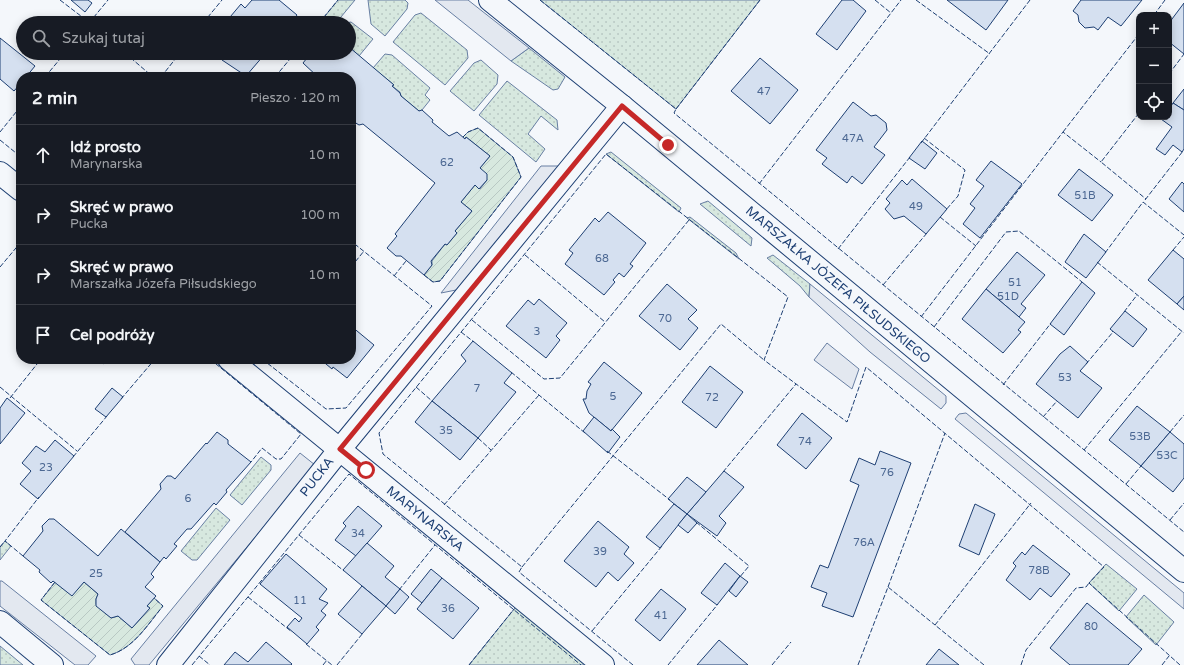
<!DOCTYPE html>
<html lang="pl">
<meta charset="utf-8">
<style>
body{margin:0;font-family:"Varela Round",sans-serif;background:#20242c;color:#f1f3f6}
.controls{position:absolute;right:12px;top:12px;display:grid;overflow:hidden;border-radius:8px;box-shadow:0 2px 10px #0003}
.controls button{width:36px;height:36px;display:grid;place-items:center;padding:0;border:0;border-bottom:1px solid #363941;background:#171b24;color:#f1f3f6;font:20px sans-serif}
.stop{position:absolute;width:12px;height:12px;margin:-9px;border:3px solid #c62828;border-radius:50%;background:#fff}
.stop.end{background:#c62828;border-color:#fff;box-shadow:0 1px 4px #0008}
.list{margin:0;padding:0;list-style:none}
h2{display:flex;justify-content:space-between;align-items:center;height:52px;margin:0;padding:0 16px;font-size:17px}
h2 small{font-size:13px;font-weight:400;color:#9ea1a6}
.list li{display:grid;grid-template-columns:26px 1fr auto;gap:12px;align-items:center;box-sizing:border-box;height:60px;padding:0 16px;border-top:1px solid #363941}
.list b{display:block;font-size:15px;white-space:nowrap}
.list p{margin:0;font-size:13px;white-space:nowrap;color:#9ea1a6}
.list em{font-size:13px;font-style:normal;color:#9ea1a6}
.icon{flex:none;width:22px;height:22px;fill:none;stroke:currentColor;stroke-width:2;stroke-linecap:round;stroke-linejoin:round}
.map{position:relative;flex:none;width:1184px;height:665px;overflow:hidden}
.search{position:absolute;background:#171b24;box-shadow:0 2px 10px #0003;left:16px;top:16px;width:340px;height:44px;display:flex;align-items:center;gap:10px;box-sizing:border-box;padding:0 14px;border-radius:22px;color:#9ea1a6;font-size:15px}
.panel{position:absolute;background:#171b24;box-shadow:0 2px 10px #0003;left:16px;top:72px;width:340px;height:292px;border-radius:16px}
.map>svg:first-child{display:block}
.grass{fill:url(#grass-dots);stroke:#687fa3}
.garden{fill:url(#garden-furrows);stroke:#687fa3}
.parking{fill:#e3e8f0;stroke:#687fa3}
.building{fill:#d5e0f0;stroke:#1d3f73}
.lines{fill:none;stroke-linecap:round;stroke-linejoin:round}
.minor-casing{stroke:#1d3f73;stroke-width:24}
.minor{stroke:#f4f7fb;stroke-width:22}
.fence{stroke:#1d3f73;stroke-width:1;stroke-dasharray:5 2;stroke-linecap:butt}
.route{stroke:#c62828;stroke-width:5}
.labels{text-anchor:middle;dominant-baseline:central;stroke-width:3;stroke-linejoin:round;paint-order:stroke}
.number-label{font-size:11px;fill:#4b6792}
.street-label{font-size:13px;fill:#1d3f73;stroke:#f4f7fb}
</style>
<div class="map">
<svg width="1184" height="665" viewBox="0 0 1184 665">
<defs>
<pattern id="grass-dots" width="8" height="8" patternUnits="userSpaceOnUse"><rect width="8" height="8" fill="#d7e8df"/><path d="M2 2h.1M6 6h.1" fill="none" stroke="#b8c8c3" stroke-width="1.8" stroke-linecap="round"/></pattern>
<pattern id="garden-furrows" width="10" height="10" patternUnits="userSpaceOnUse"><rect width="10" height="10" fill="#d7e8df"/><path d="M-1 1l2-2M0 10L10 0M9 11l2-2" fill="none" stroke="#b8c8c3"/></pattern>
</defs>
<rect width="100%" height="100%" fill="#f4f7fb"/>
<g class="grass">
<polygon points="338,0 355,0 336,23 324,23 321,21"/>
<polygon points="405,0 408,3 407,9 385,36 371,24 368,0"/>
<polygon points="540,0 760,0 676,109"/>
<polygon points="421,13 467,50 468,58 445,85 393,42 415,15"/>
<polygon points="351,22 373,39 359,56 349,47 349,23 345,23"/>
<polygon points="529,48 565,77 558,89 553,90 511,61"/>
<polygon points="385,54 392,55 430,88 425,95 430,100 422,110 419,111 401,96 400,92 392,86 393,84 373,68"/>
<polygon points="481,60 498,75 497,84 474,111 450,91 474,63"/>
<polygon points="507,81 557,120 558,130 541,116 528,134 545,149 536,162 479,115"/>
<polygon points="611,152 681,208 679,212 606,154"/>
<polygon points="708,201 752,238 751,246 700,204"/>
<polygon points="690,217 736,253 739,259 687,218"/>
<polygon points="773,255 810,284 809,297 800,286 767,258"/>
<polygon points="261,457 271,465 271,470 242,505 230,495"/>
<polygon points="216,508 230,520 197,560 192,560 181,551"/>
<polygon points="5,541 11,546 0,560 0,547"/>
<polygon points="1106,564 1137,589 1119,611 1089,583"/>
<polygon points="1144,595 1174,622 1156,645 1126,617"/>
<polygon points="519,603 590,665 469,665"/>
<polygon points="0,646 23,665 0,665"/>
</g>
<g class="garden">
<polygon points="478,128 513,157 521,177 440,281 433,282 424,275 432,265 432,261 445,244 447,245 457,233 455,231 472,211 461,202 475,185 480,189 487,180 480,168 490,156 466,137 465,139 463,137 468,132"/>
<path d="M55 582 72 595 84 582 98 594 96 599V604L111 618 118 616 132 628 150 608 147 606 154 598 163 606C148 624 134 648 110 655L41 600Z"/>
</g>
<g class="parking">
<polygon points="435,0 468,0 529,48 511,61"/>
<polygon points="541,166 559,166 461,289 441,293"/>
<polygon points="810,284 946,396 946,403 941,409 870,352 809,297"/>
<polygon points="827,343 859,369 852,389 814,360"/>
<polygon points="966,413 1184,593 1184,609 955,419 959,414"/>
<polygon points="300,453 315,465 149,665 135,665 131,659"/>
<polygon points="0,581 2,581 96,656 88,665 75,665 0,606"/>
</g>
<g class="building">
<polygon points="71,0 88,0 92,3 85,12"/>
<polygon points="252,0 279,0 297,15 291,23 225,23 241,4 245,8"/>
<polygon points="842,0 853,0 866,11 837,50 816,34"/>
<polygon points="947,0 1008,0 986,30"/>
<polygon points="1081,0 1142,0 1121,26 1108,17 1098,30 1094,27 1085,28 1079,22 1078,15 1073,11"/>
<polygon points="1184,3 1184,54 1169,42 1169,23"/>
<polygon points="0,38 35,66 26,77 21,77 21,83 14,91 0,79"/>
<polygon points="349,47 394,85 392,86 400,93 401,96 419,111 422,110 433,120 432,122 449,136 457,132 465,139 466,137 490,156 480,168 487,174 487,180 479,189 475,185 461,202 472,211 455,231 457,233 447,245 445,244 431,261 432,265 424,275 401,256 396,256 387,248 397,236 395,234 435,183 363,124 359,125 351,120 353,110 351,108 351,77 318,77 303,63 311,53 349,53"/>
<polygon points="218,53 270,53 267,57 264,55 246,76 222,60 224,58"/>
<polygon points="760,58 798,90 770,124 731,91"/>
<polygon points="1184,89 1184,110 1173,103"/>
<polygon points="853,102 871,116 876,115 886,123 887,130 874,147 885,155 862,184 852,176 847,183 822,164 827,158 816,150"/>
<polygon points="1173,103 1184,110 1184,149 1182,152 1173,145 1165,155 1156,149 1172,127 1161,119 1163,117 1169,117 1169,109"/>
<polygon points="922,141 937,153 925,169 909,158"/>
<polygon points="991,161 1022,184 980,238 963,224 975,208 970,204 984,186 976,180"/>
<polygon points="1079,169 1113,195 1092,221 1058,195"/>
<polygon points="912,179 947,209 926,234 904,216 894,219 885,209 890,203 886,199 902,180 907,185"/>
<polygon points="1182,182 1184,184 1184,212 1169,199"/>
<polygon points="608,212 646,243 630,264 633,266 624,277 619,273 613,280 615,282 604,295 565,264 573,253 569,250 595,218 599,222"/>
<polygon points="1084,234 1106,252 1086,278 1065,262"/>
<polygon points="1173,250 1184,259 1184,296 1177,304 1148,280"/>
<polygon points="1017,252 1045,275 1021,304 1026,308 1019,317 986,289"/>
<polygon points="1082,282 1095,293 1064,335 1050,324"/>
<polygon points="667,284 697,310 688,319 698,328 680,350 639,316"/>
<polygon points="986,289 1025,322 1018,330 1021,332 1003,353 962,319"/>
<polygon points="1184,296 1184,310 1177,304"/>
<polygon points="539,299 567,323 556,336 560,340 546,358 506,326 528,300 534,305"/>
<polygon points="1125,311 1147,329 1133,347 1110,329"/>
<polygon points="351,326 374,345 347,378 333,367 332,369 320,359 351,359"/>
<polygon points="473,341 512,373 504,383 516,392 478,438 432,401 466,361 461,355"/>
<polygon points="1070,346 1088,362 1080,371 1102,388 1078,418 1036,384 1060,354"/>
<polygon points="98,359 109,359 104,364"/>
<polygon points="604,362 642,393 611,431 589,413 583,399 586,399 587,391 591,384 588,382"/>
<polygon points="710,366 743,392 716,428 682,402"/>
<polygon points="112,388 123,397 106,417 95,409"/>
<polygon points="7,398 25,413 0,444 0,408"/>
<polygon points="432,401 478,438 460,460 415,422"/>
<polygon points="1137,406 1170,432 1141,466 1109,440"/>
<polygon points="802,413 832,438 806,469 777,445"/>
<polygon points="594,417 611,431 612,429 620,437 608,453 583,431"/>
<polygon points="217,432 228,440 228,444 251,462 226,490 227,492 216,505 214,503 191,529 187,529 174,544 177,546 166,559 164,557 160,562 125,532 161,489 160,484 167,476 171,476 175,479 206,443 207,444"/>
<polygon points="1170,432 1184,444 1184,478 1173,492 1141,466"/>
<polygon points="55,440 74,456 38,499 20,484 31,471 22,463 36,446 45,452"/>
<polygon points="880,451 911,463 853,617 822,606 827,593 811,587 820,565 828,568 859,485 850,481 859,458 875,465"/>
<polygon points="724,471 744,487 719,516 726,523 717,536 687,514"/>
<polygon points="687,477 706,492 687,514 668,499"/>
<polygon points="674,504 687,514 660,548 646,537"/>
<polygon points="975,504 995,514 979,555 959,546"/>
<polygon points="358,506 382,526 356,556 335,540 346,526 343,523"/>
<polygon points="687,514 697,523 688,533 678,525"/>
<polygon points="49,519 54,519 98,556 121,529 160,562 151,574 154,577 145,587 156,596 147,606 150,608 132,628 118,616 111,618 96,606 96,599 98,594 84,582 72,596 53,581 51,583 39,572 40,570 23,556 43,531 42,526"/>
<polygon points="598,521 629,547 624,554 634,563 618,581 608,572 596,587 564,561"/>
<polygon points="367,543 394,566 385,577 400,589 386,606 343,570"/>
<polygon points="1033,545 1070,574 1051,597 1040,588 1030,600 1006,580 1016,566 1013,563 1022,552 1025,555"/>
<polygon points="286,554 327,589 319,599 328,603 321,611 326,615 316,627 319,630 307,644 287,627 295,618 299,622 302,618 260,584"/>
<polygon points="725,563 740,576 717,605 701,593"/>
<polygon points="431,569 442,578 422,603 411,594"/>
<polygon points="740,576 748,582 736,597 729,591"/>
<polygon points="442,578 479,608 453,639 417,609"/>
<polygon points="362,586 386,606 362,634 338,614"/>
<polygon points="400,589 409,597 395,614 386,606"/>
<polygon points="661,589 686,609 660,641 635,620"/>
<polygon points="1087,603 1142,649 1128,665 1070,665 1050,648"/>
<polygon points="719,640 748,665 697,665"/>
<polygon points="266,642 292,664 291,665 224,665 235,652 248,662"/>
<polygon points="939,649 959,665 926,665"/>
</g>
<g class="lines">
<defs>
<g id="minor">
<polyline points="490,0 622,106 1184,571"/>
<polyline points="0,173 21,190"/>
<polyline points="229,359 603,665"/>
<polyline points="0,622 52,665"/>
<polyline points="168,665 340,449 622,106"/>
</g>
</defs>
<use href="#minor" class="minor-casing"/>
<use href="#minor" class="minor"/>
<g class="fence">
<polyline points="60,0 90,23"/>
<polyline points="540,0 676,109 674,113 1184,532"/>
<polyline points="875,0 891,13"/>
<polyline points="916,0 990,54"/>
<polyline points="1154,15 1165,0"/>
<polyline points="89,23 108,0"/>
<polyline points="203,23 222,0"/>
<polyline points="319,23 338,0"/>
<polyline points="125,53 153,77"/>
<polyline points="1169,74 1184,54"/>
<polyline points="45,77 65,53"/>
<polyline points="161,77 180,53"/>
<polyline points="275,77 295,53"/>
<polyline points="676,109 760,0"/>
<polyline points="1139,113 1101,162 1146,199"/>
<polyline points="0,132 21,106"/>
<polyline points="1063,132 1139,34"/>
<polyline points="924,138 965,170 958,196 945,211"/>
<polyline points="0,140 21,157"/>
<polyline points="921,143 1030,0"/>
<polyline points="759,184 901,0"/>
<polyline points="16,199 21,203"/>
<polyline points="1145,200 1183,151"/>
<polyline points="940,217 976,246"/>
<polyline points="838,249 910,157"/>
<polyline points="1173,250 1184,237"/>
<polyline points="1105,253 1143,202 1184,235"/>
<polyline points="525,255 605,322"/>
<polyline points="1097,262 1184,333"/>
<polyline points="0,267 21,242"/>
<polyline points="351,267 364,251"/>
<polyline points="424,275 433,282 440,281 521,177 513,157 478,128 468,132 463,137"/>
<polyline points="394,276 406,261"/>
<polyline points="883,285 927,233"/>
<polyline points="1124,312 1137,295"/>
<polyline points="921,317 1063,132 1101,162"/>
<polyline points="472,320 544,379 560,378 689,220"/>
<polyline points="934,327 1006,232 1019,231 1082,282"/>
<polyline points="461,332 474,342"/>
<polyline points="210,359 301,434 281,459 276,459 262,448 251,462"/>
<polyline points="262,359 326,409 346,408 432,306 351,241"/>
<polyline points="269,364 273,359"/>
<polyline points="1086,364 1113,332 1112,331"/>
<polyline points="511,372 585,433"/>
<polyline points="1003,385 1051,323"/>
<polyline points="0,387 77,451"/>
<polyline points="416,387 432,401"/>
<polyline points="10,398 41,359"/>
<polyline points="121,399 155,359"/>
<polyline points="1043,417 1057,401"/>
<polyline points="1170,432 1184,415"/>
<polyline points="478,438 491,450"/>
<polyline points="1084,450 1182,331"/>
<polyline points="607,451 670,500"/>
<polyline points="73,457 107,416"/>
<polyline points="723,472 796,384"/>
<polyline points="1126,484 1141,466"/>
<polyline points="444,505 539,395"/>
<polyline points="1170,520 1184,503"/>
<polyline points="696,522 749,566 739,578"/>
<polyline points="299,535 344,571"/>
<polyline points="0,547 5,541"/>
<polyline points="23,556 5,541 39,497"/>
<polyline points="522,567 721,324 764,360"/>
<path d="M55 582 41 600 110 655C134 648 148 624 163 606L154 598"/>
<polyline points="888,587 945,433"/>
<polyline points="399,590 435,545"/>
<polyline points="248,597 292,632"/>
<polyline points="592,631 662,546"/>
<polyline points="306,644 332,665"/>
<polyline points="199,656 210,665"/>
<polyline points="192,665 349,474 581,665"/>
<polyline points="323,665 327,660"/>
<polyline points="337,665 363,633"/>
<polyline points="469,665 514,609"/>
<polyline points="633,665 519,572 522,567 383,454 379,433 606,154 788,297 764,360 847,422 866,367 1104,567 1089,583 1180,665"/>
<polyline points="668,665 718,604"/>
<polyline points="772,665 791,642"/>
<polyline points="858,665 888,587 935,625"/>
<polyline points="984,665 935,625 1031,503"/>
<polyline points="1021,665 1026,650 1076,588 1086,587 1089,583"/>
<polyline points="1162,665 1169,656"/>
</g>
</g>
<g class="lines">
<polyline class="route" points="366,470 340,449 622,106 668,145"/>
</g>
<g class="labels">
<g class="number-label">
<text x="764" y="91">47</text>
<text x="853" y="138">47A</text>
<text x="447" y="162">62</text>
<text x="1085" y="195">51B</text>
<text x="916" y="206">49</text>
<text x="602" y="258">68</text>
<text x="1015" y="282">51</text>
<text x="1008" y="296">51D</text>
<text x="665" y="318">70</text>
<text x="537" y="331">3</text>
<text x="1065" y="377">53</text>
<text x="477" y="388">7</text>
<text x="613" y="396">5</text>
<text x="712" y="397">72</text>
<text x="446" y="430">35</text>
<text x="1140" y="436">53B</text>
<text x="805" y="441">74</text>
<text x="1167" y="455">53C</text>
<text x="46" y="467">23</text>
<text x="887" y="472">76</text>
<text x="188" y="498">6</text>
<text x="358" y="533">34</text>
<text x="864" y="542">76A</text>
<text x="600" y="551">39</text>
<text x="1039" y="570">78B</text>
<text x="96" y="573">25</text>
<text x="300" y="600">11</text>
<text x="448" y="608">36</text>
<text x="661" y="615">41</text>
<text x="1091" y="626">80</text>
</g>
<g class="street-label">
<text transform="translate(838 285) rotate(40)">MARSZAŁKA JÓZEFA PIŁSUDSKIEGO</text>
<text transform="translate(317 477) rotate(-52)">PUCKA</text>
<text transform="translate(425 519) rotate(39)">MARYNARSKA</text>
</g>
</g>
</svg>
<div class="controls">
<button>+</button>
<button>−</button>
<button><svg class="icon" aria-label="locate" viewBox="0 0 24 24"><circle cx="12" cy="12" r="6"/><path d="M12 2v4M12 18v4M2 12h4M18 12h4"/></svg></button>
</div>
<div class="stop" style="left:366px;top:470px"></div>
<div class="stop end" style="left:668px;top:145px"></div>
<div class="search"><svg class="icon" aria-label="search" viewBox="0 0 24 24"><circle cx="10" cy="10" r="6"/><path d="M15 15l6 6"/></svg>Szukaj tutaj</div>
<section class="panel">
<h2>2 min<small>Pieszo · 120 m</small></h2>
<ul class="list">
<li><svg class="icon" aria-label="ahead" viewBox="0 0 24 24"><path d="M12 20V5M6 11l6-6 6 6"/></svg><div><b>Idź prosto</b><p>Marynarska</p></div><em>10 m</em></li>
<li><svg class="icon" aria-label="right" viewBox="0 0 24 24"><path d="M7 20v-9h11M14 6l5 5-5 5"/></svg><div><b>Skręć w prawo</b><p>Pucka</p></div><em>100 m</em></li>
<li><svg class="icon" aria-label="right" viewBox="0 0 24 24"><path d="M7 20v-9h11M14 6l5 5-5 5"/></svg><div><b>Skręć w prawo</b><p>Marszałka Józefa Piłsudskiego</p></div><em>10 m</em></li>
<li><svg class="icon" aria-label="arrive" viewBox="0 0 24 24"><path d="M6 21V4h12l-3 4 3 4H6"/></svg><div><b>Cel podróży</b></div></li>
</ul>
</section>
</div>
